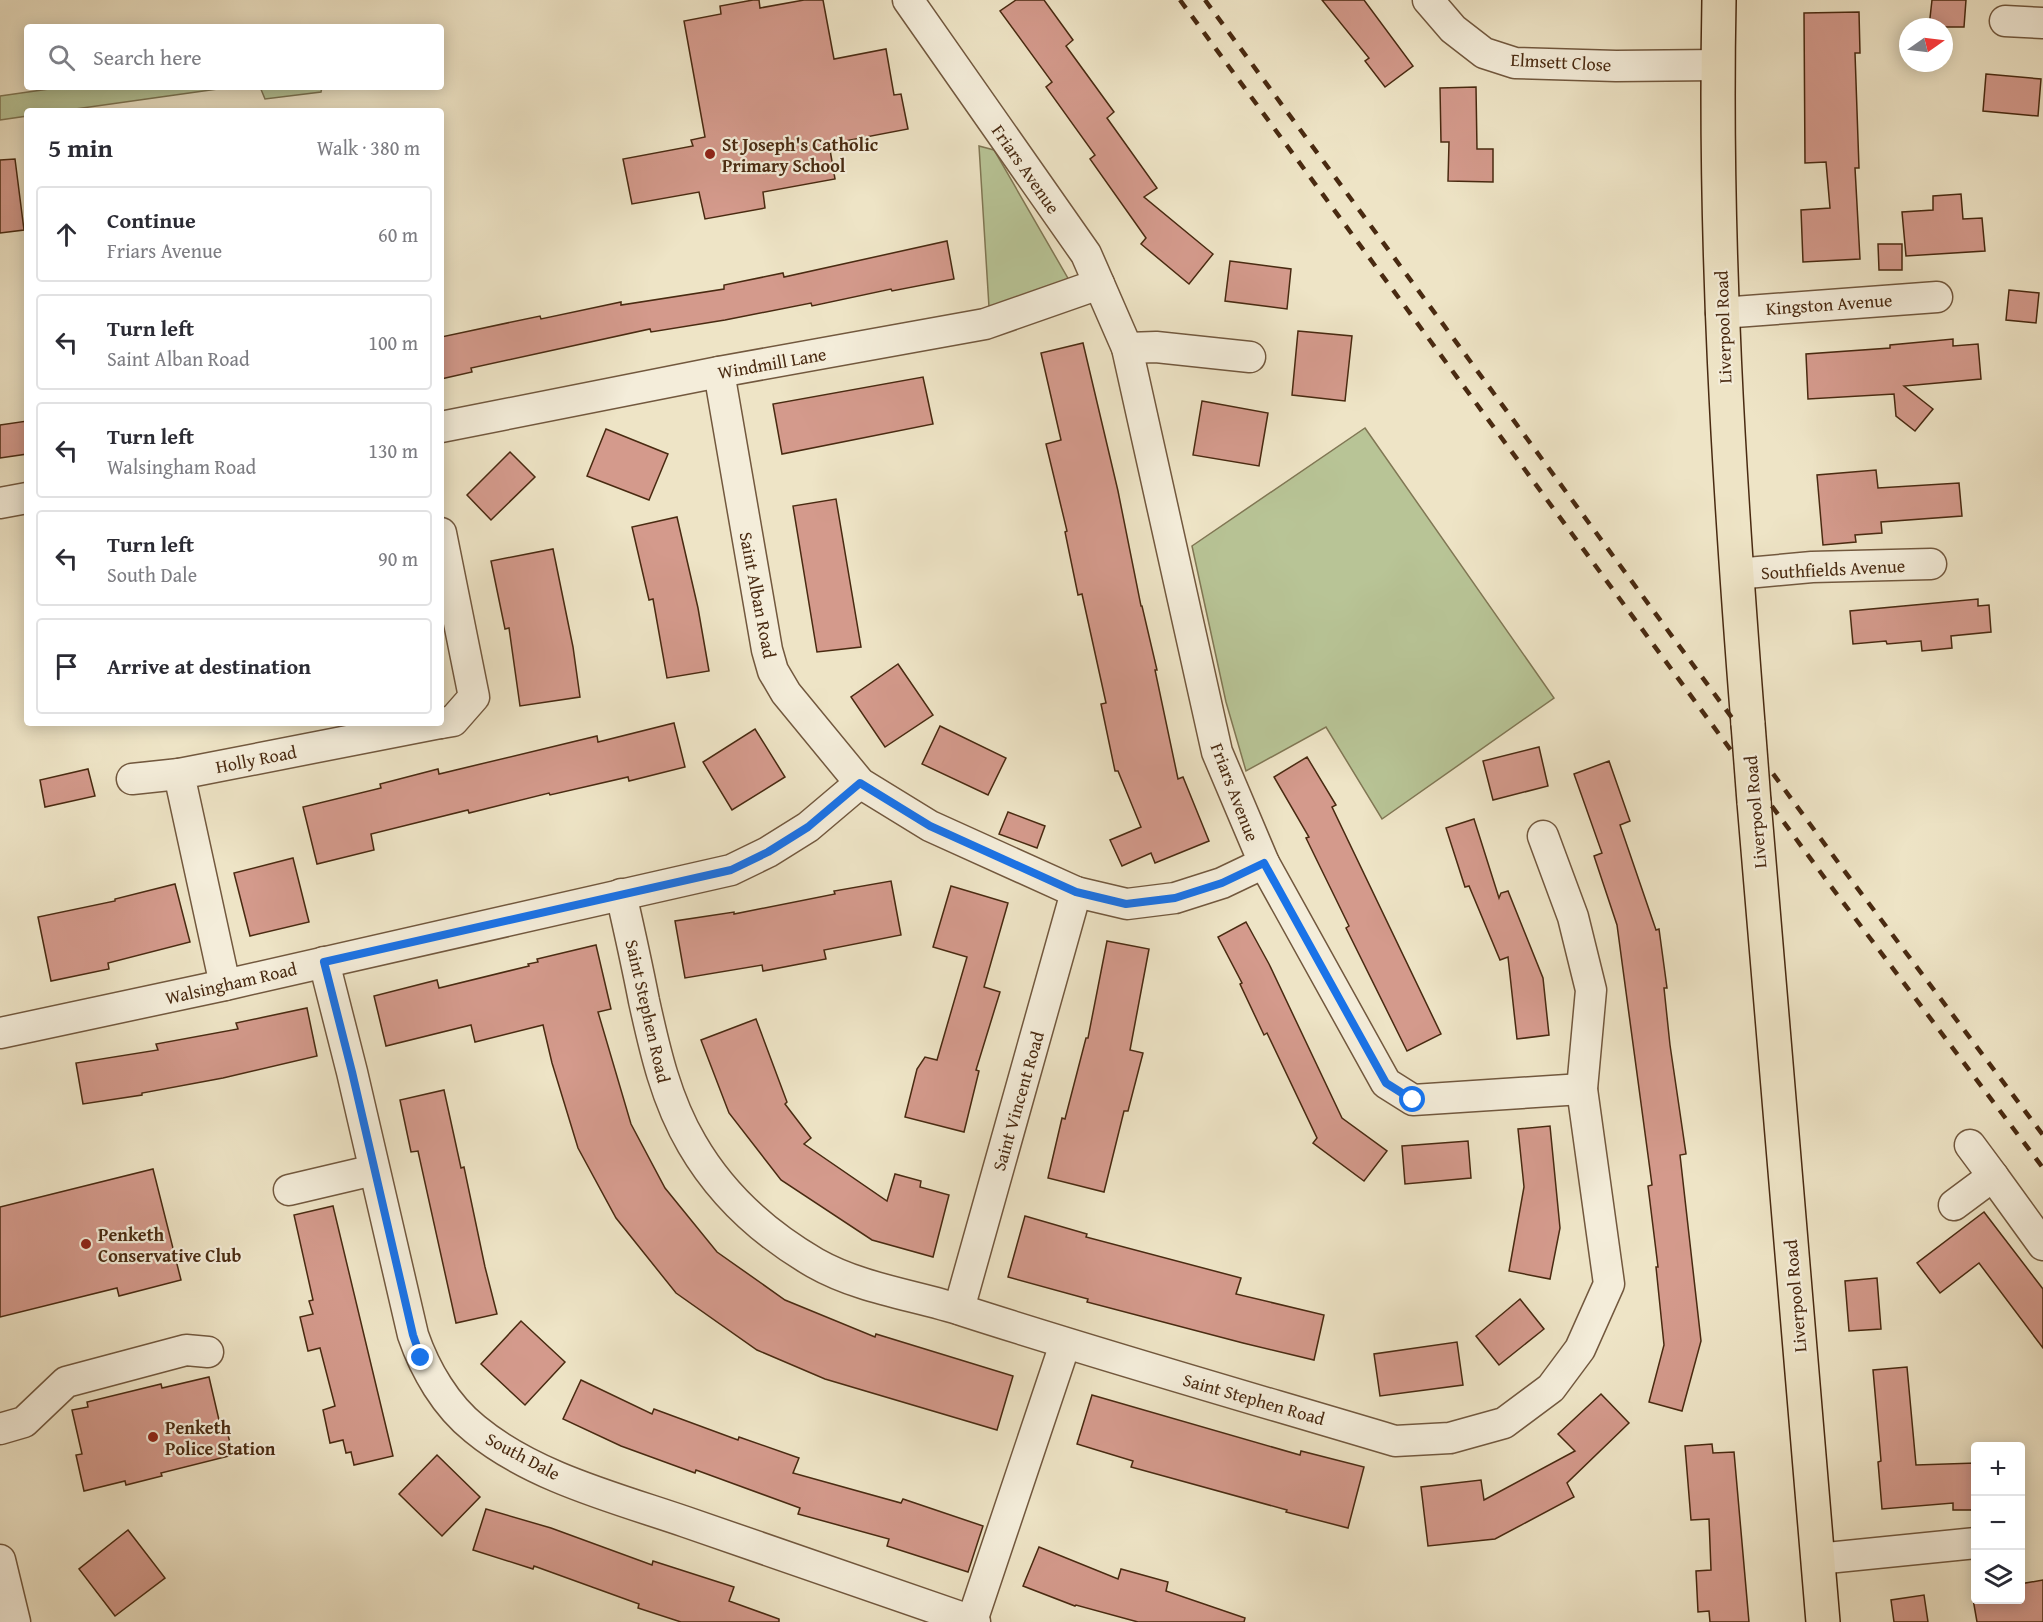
<!DOCTYPE html>
<meta charset="utf-8">
<style>
body{margin:0;font-family:"Gentium Book Plus",serif;background:#f7f7f7;color:#2b2b33}
.controls{position:absolute;right:18px;bottom:18px;display:grid;overflow:hidden;border-radius:6px;box-shadow:0 3px 15px #0003}
.controls button{width:54px;height:54px;display:grid;place-items:center;padding:0;border:0;border-bottom:2px solid #e1e1e2;background:#fff;color:#2b2b33;font:30px sans-serif}
.compass{position:absolute;left:1899px;top:18px;width:54px;height:54px;border-radius:50%;background:#fff;box-shadow:0 3px 15px #0003;rotate:76deg}
.stop{position:absolute;width:18px;height:18px;margin:-14px;border:4px solid #1a73e8;border-radius:50%;background:#fff}
.stop.end{background:#1a73e8;border-color:#fff;box-shadow:0 2px 6px #0008}
.list{margin:0;padding:0;list-style:none}
h2{display:flex;justify-content:space-between;align-items:center;height:78px;margin:0;padding:0 24px;font-size:26px}
h2 small{font-size:20px;font-weight:400;color:#7c7c81}
.list li{display:grid;grid-template-columns:39px 1fr auto;gap:18px;align-items:center;box-sizing:border-box;height:96px;margin:0 12px 12px;padding:0 12px;border:2px solid #e1e1e2;border-radius:6px}
.list b{display:block;font-size:22px;white-space:nowrap}
.list p{margin:0;font-size:20px;white-space:nowrap;color:#7c7c81}
.list em{font-size:20px;font-style:normal;color:#7c7c81}
.icon{flex:none;width:33px;height:33px;fill:none;stroke:currentColor;stroke-width:2;stroke-linecap:round;stroke-linejoin:round}
.map{position:relative;flex:none;width:2043px;height:1622px;overflow:hidden}
.search{position:absolute;background:#fff;box-shadow:0 3px 15px #0003;left:24px;top:24px;width:420px;height:66px;display:flex;align-items:center;gap:15px;box-sizing:border-box;padding:0 21px;border-radius:6px;color:#7c7c81;font-size:22px}
.panel{position:absolute;background:#fff;box-shadow:0 3px 15px #0003;left:24px;top:108px;width:420px;height:618px;border-radius:6px}
.map>svg:first-child{display:block}
.green{fill:#b8c496;stroke:#807754;stroke-width:1.5}
.building{fill:#d49a8c;stroke:#492a11;stroke-width:1.5}
.lines{fill:none;stroke-linecap:round;stroke-linejoin:round}
.minor-casing{stroke:#72583e;stroke-width:33}
.highway-casing{stroke:#492a11;stroke-width:36}
.minor{stroke:#f4edda;stroke-width:30}
.highway{stroke:#eee4c6;stroke-width:33}
.rail{stroke:#492a11;stroke-width:4.5;stroke-dasharray:10 10;stroke-linecap:butt}
.highway-bridge-casing{stroke:#492a11;stroke-width:36;stroke-linecap:butt}
.highway-bridge{stroke:#eee4c6;stroke-width:33}
.route{stroke:#1a73e8;stroke-width:8}
.poi-dot{fill:#8f2418;stroke:#f4edda;stroke-width:2}
.labels{text-anchor:middle;dominant-baseline:central;stroke-width:4.5;stroke-linejoin:round;paint-order:stroke}
.street-label{font-size:18px;fill:#492a11;stroke:#f4edda}
.poi-label{font-size:18px;font-weight:bold;fill:#492a11;stroke:#f4edda;text-anchor:start}
</style>
<div class="map">
<svg width="2043" height="1622" viewBox="0 0 2043 1622">
<rect width="100%" height="100%" fill="#eee4c6"/>
<filter id="stains"><feTurbulence type="fractalNoise" baseFrequency=".00333" numOctaves="4"/><feColorMatrix values="0 0 0 0 .2 0 0 0 0 .09 0 0 0 0 .02 0 0 0 .5 -.17"/></filter>
<radialGradient id="worn" r=".72"><stop offset=".6" stop-color="#630" stop-opacity="0"/><stop offset="1" stop-color="#630" stop-opacity=".3"/></radialGradient>
<g class="green">
<polygon points="63,87 232,87 61,111 27,111 27,116 0,120 0,96"/>
<polygon points="260,87 322,87 321,92 265,99"/>
<polygon points="979,146 994,150 1073,287 989,307"/>
<polygon points="1365,428 1554,698 1382,819 1326,727 1246,771 1226,702 1192,546"/>
</g>
<g class="building">
<polygon points="753,0 759,0 760,8 804,0 823,0 834,59 886,49 894,95 901,94 908,129 829,144 835,179 763,192 765,208 705,219 699,192 632,204 623,159 693,146 691,140 705,137 684,21 721,14 720,6"/>
<polygon points="1016,0 1044,0 1073,40 1066,46 1114,112 1107,118 1157,188 1144,197 1213,254 1189,284 1141,244 1146,238 1090,159 1095,155 1046,87 1052,82 1000,11"/>
<polygon points="1322,0 1364,0 1413,66 1385,87 1365,61 1369,58"/>
<polygon points="1932,0 1966,0 1964,27 1929,27"/>
<polygon points="1859,12 1860,53 1855,53 1859,168 1855,168 1860,259 1803,262 1801,210 1830,208 1826,162 1805,163 1804,13"/>
<polygon points="1986,74 2041,79 2038,116 1983,111"/>
<polygon points="1476,87 1477,149 1493,149 1493,182 1448,181 1449,142 1441,142 1440,88"/>
<polygon points="15,159 24,230 0,233 0,160"/>
<polygon points="1961,194 1963,219 1982,218 1985,251 1906,256 1902,212 1933,210 1933,196"/>
<polygon points="947,241 954,279 892,291 891,289 812,306 811,303 725,320 651,332 650,329 471,368 472,372 441,379 441,337 540,316 541,319 621,302 621,305 724,289 724,285 783,273 784,277"/>
<polygon points="1878,244 1902,244 1902,270 1879,270"/>
<polygon points="1230,261 1291,269 1287,309 1225,301"/>
<polygon points="2009,290 2039,293 2036,323 2006,320"/>
<polygon points="1298,331 1352,336 1345,401 1292,395"/>
<polygon points="1953,339 1953,346 1978,344 1981,379 1904,386 1933,409 1915,431 1896,416 1894,394 1808,399 1806,354 1890,348 1890,345"/>
<polygon points="1083,343 1118,491 1141,606 1142,606 1157,670 1155,670 1178,779 1183,777 1209,841 1155,863 1151,853 1122,866 1110,840 1141,827 1118,771 1115,771 1101,704 1106,703 1082,594 1078,595 1065,532 1067,531 1046,444 1061,440 1041,353"/>
<polygon points="923,377 933,424 782,454 773,404"/>
<polygon points="1202,401 1268,413 1259,466 1193,455"/>
<polygon points="27,421 27,454 0,458 0,425"/>
<polygon points="606,429 668,454 649,500 587,476"/>
<polygon points="510,452 535,477 491,520 467,495"/>
<polygon points="1876,470 1878,488 1959,483 1962,516 1881,522 1882,533 1855,535 1856,542 1823,545 1817,475"/>
<polygon points="836,499 861,647 817,652 793,506"/>
<polygon points="677,517 698,608 709,671 667,678 653,599 649,600 632,527"/>
<polygon points="553,549 573,647 580,697 520,706 509,628 505,629 491,561"/>
<polygon points="1978,599 1978,606 1989,605 1991,632 1951,636 1952,648 1922,651 1921,641 1887,644 1886,641 1853,644 1850,611"/>
<polygon points="898,664 933,715 885,747 851,697"/>
<polygon points="674,723 685,767 629,781 628,777 550,795 549,793 469,813 468,810 371,834 374,850 317,864 303,807 381,788 380,784 438,769 439,774 597,736 598,742"/>
<polygon points="940,726 1006,758 988,795 922,764"/>
<polygon points="755,729 785,777 732,810 703,762"/>
<polygon points="1539,747 1548,786 1493,800 1483,761"/>
<polygon points="1307,757 1336,805 1332,807 1441,1034 1407,1051 1346,928 1349,926 1306,838 1309,837 1274,777"/>
<polygon points="1609,761 1630,821 1620,825 1656,930 1659,929 1667,988 1664,988 1670,1045 1686,1154 1680,1155 1701,1341 1682,1411 1649,1402 1664,1345 1656,1267 1658,1267 1648,1186 1652,1185 1617,925 1594,856 1602,853 1574,774"/>
<polygon points="88,769 95,796 45,807 40,780"/>
<polygon points="1008,812 1045,826 1037,848 999,834"/>
<polygon points="1474,819 1499,898 1501,893 1508,891 1543,978 1549,1035 1517,1039 1508,957 1500,960 1469,886 1465,887 1446,828"/>
<polygon points="293,858 309,922 250,936 234,873"/>
<polygon points="891,881 901,935 824,950 826,959 763,971 762,965 685,978 675,921 734,912 734,914 835,894 834,891"/>
<polygon points="175,884 190,942 108,963 109,969 51,981 38,917 115,901 115,899"/>
<polygon points="951,886 1008,903 984,987 1000,992 976,1070 979,1071 964,1132 905,1117 917,1069 925,1057 937,1060 967,957 933,947"/>
<polygon points="1246,922 1269,964 1342,1118 1387,1151 1364,1181 1313,1143 1317,1138 1267,1033 1264,1035 1240,984 1242,983 1218,937"/>
<polygon points="1107,941 1149,949 1130,1050 1143,1053 1128,1111 1124,1111 1104,1192 1048,1178 1062,1118 1065,1119 1086,1038 1088,1038"/>
<polygon points="596,945 611,1009 598,1012 631,1124 665,1188 717,1252 785,1300 875,1337 876,1334 1013,1376 997,1430 825,1379 757,1350 676,1293 616,1218 578,1148 552,1063 543,1025 475,1042 471,1025 386,1046 374,996 437,980 439,988 529,966 528,964 538,962 537,959"/>
<polygon points="307,1008 317,1056 223,1078 142,1093 142,1095 83,1104 76,1063 158,1050 156,1044 238,1029 236,1023"/>
<polygon points="756,1019 787,1102 785,1104 811,1138 804,1144 887,1201 895,1174 921,1181 920,1187 949,1195 933,1257 872,1240 781,1180 729,1113 701,1040"/>
<polygon points="444,1090 461,1168 464,1167 485,1267 497,1314 456,1323 418,1151 411,1152 400,1100"/>
<polygon points="1550,1126 1560,1228 1550,1279 1509,1271 1524,1187 1518,1129"/>
<polygon points="1468,1141 1471,1178 1405,1184 1402,1146"/>
<polygon points="153,1169 181,1280 119,1296 117,1288 0,1317 0,1207"/>
<polygon points="333,1206 393,1456 354,1465 351,1452 346,1453 343,1440 330,1443 323,1410 335,1406 320,1348 308,1351 300,1317 313,1314 309,1301 313,1300 294,1215"/>
<polygon points="1984,1212 2043,1289 2043,1348 1979,1263 1940,1293 1917,1263"/>
<polygon points="1025,1216 1087,1234 1086,1237 1241,1278 1236,1294 1324,1315 1314,1360 1243,1343 1087,1302 1088,1299 1008,1277"/>
<polygon points="1877,1278 1881,1329 1849,1331 1845,1281"/>
<polygon points="1520,1299 1544,1329 1499,1365 1476,1336"/>
<polygon points="521,1321 565,1362 525,1405 481,1364"/>
<polygon points="1457,1342 1463,1385 1380,1396 1374,1354"/>
<polygon points="1907,1367 1916,1465 1976,1463 1976,1510 1953,1510 1953,1503 1882,1509 1878,1462 1881,1461 1873,1370"/>
<polygon points="209,1377 219,1420 224,1419 233,1455 161,1473 162,1476 126,1485 125,1481 84,1491 76,1455 82,1454 72,1410 88,1407 87,1402 161,1384 162,1388"/>
<polygon points="581,1380 652,1414 654,1409 738,1440 739,1437 799,1458 793,1473 901,1503 903,1499 983,1526 968,1572 887,1546 889,1539 798,1514 800,1508 696,1470 695,1473 621,1446 563,1419"/>
<polygon points="1601,1394 1629,1423 1567,1483 1574,1497 1495,1539 1428,1546 1421,1487 1481,1480 1484,1500 1575,1451 1558,1434"/>
<polygon points="1092,1395 1300,1455 1301,1451 1364,1467 1348,1528 1286,1512 1287,1510 1131,1467 1133,1461 1077,1444"/>
<polygon points="1712,1444 1713,1453 1734,1452 1749,1622 1710,1622 1709,1611 1698,1612 1696,1571 1711,1570 1709,1519 1691,1520 1685,1446"/>
<polygon points="437,1455 480,1497 442,1536 399,1494"/>
<polygon points="486,1509 551,1528 652,1565 653,1561 734,1587 729,1601 779,1619 779,1622 681,1622 638,1608 639,1604 534,1566 533,1569 473,1550"/>
<polygon points="128,1530 165,1578 115,1616 79,1569"/>
<polygon points="1039,1547 1118,1579 1121,1569 1168,1582 1166,1591 1245,1618 1244,1622 1138,1622 1076,1605 1075,1606 1023,1586"/>
<polygon points="2043,1580 2043,1622 1977,1622 1973,1599 2020,1599 2020,1584"/>
<polygon points="1924,1595 1928,1622 1894,1622 1891,1600"/>
</g>
<g class="lines">
<defs>
<g id="minor">
<polyline points="908,0 1086,254 1127,348 1217,752 1264,863 1386,1083 1413,1100 1582,1089"/>
<polyline points="1428,0 1453,29 1484,53 1515,63 1616,66 1718,65"/>
<polyline points="2005,21 2043,23"/>
<polyline points="1721,313 1937,297"/>
<polyline points="1127,348 1156,347 1250,357"/>
<polyline points="719,372 767,650 773,671 786,693 860,783 930,826 1076,892 1127,904 1175,898 1222,883 1264,863"/>
<polyline points="441,427 719,372 985,324 1099,284"/>
<polyline points="0,503 27,498"/>
<polyline points="441,533 474,697 453,721 441,723"/>
<polyline points="1736,574 1812,567 1931,564"/>
<polyline points="132,779 179,774"/>
<path d="M621 894C629 929 637 965 644 1001 655 1051 666 1100 692 1144 721 1194 765 1234 815 1263 861 1289 915 1295 964 1311 1107 1357 1251 1398 1395 1441L1450 1438 1504 1423 1551 1388 1580 1349 1609 1284 1582 1089 1591 990 1573 917 1543 836"/>
<path d="M324 962 352 1072 413 1335C425 1370 446 1406 475 1429 533 1477 616 1498 686 1522 782 1555 878 1589 975 1622"/>
<polyline points="225,985 179,774 440,723"/>
<polyline points="0,1033 225,985 731,870 768,852 808,827 860,783"/>
<polyline points="1993,1176 2043,1245"/>
<polyline points="289,1190 374,1170"/>
<polyline points="1954,1205 1993,1176 1970,1145"/>
<polyline points="959,1309 1076,892"/>
<polyline points="0,1429 24,1422 66,1382 186,1350 208,1352"/>
<polyline points="1817,1559 1976,1543"/>
<polyline points="0,1560 15,1622"/>
<polyline points="972,1621 1065,1344"/>
</g>
<g id="highway">
<path d="M1719 0C1714 242 1729 483 1748 724"/>
<polyline points="1754,802 1823,1622"/>
</g>
</defs>
<use href="#minor" class="minor-casing"/>
<use href="#highway" class="highway-casing"/>
<use href="#minor" class="minor"/>
<use href="#highway" class="highway"/>
<g class="rail">
<polyline points="1180,0 1824,877 2043,1168"/>
<polyline points="1205,0 1840,865 2043,1135"/>
</g>
<defs>
<polyline id="highway-bridge" points="1748,724 1754,802"/>
</defs>
<use href="#highway-bridge" class="highway-bridge-casing"/>
<use href="#highway-bridge" class="highway-bridge"/>
</g>
<g class="lines">
<polyline class="route" points="421,1358 413,1335 352,1072 324,962 731,870 768,852 808,827 860,783 930,826 1076,892 1126,904 1175,898 1222,883 1264,863 1386,1083 1413,1100"/>
</g>
<g class="poi-dot">
<circle cx="710" cy="154" r="6"/>
<circle cx="86" cy="1244" r="6"/>
<circle cx="153" cy="1437" r="6"/>
</g>
<g class="labels">
<g class="street-label">
<text transform="translate(1561 62) rotate(3)">Elmsett Close</text>
<text transform="translate(1026 169) rotate(55)">Friars Avenue</text>
<text transform="translate(1829 304) rotate(-4)">Kingston Avenue</text>
<text transform="translate(1723 327) rotate(-92)">Liverpool Road</text>
<text transform="translate(772 363) rotate(-10)">Windmill Lane</text>
<text transform="translate(1833 569) rotate(-3)">Southfields Avenue</text>
<text transform="translate(758 595) rotate(79)">Saint Alban Road</text>
<text transform="translate(256 759) rotate(-11)">Holly Road</text>
<text transform="translate(1235 792) rotate(69)">Friars Avenue</text>
<text transform="translate(1755 812) rotate(-95)">Liverpool Road</text>
<text transform="translate(231 983) rotate(-13)">Walsingham Road</text>
<text transform="translate(648 1011) rotate(77)">Saint Stephen Road</text>
<text transform="translate(1018 1101) rotate(-74)">Saint Vincent Road</text>
<text transform="translate(1795 1296) rotate(-95)">Liverpool Road</text>
<text transform="translate(1254 1399) rotate(16)">Saint Stephen Road</text>
<text transform="translate(523 1456) rotate(28)">South Dale</text>
</g>
<g class="poi-label">
<text x="722" y="144">St Joseph's Catholic<tspan x="722" dy="21">Primary School</tspan></text>
<text x="98" y="1234">Penketh<tspan x="98" dy="21">Conservative Club</tspan></text>
<text x="165" y="1427">Penketh<tspan x="165" dy="21">Police Station</tspan></text>
</g>
</g>
<rect width="100%" height="100%" filter="url(#stains)"/>
<rect width="100%" height="100%" fill="url(#worn)"/>
</svg>
<div class="controls">
<button>+</button>
<button>−</button>
<button><svg class="icon" aria-label="layers" viewBox="0 0 24 24"><path d="M12 4l9 5-9 5-9-5zM3 14l9 5 9-5"/></svg></button>
</div>
<svg class="compass" viewBox="-18 -18 36 36"><path d="M0-13l5 13h-10z" fill="#e53935"/><path d="M0 13l5-13h-10z" fill="#7c7c81"/></svg>
<div class="stop" style="left:1413px;top:1100px"></div>
<div class="stop end" style="left:421px;top:1358px"></div>
<div class="search"><svg class="icon" aria-label="search" viewBox="0 0 24 24"><circle cx="10" cy="10" r="6"/><path d="M15 15l6 6"/></svg>Search here</div>
<section class="panel">
<h2>5 min<small>Walk · 380 m</small></h2>
<ul class="list">
<li><svg class="icon" aria-label="ahead" viewBox="0 0 24 24"><path d="M12 20V5M6 11l6-6 6 6"/></svg><div><b>Continue</b><p>Friars Avenue</p></div><em>60 m</em></li>
<li><svg class="icon" aria-label="left" viewBox="0 0 24 24"><path d="M17 20v-9H6M10 6l-5 5 5 5"/></svg><div><b>Turn left</b><p>Saint Alban Road</p></div><em>100 m</em></li>
<li><svg class="icon" aria-label="left" viewBox="0 0 24 24"><path d="M17 20v-9H6M10 6l-5 5 5 5"/></svg><div><b>Turn left</b><p>Walsingham Road</p></div><em>130 m</em></li>
<li><svg class="icon" aria-label="left" viewBox="0 0 24 24"><path d="M17 20v-9H6M10 6l-5 5 5 5"/></svg><div><b>Turn left</b><p>South Dale</p></div><em>90 m</em></li>
<li><svg class="icon" aria-label="arrive" viewBox="0 0 24 24"><path d="M6 21V4h12l-3 4 3 4H6"/></svg><div><b>Arrive at destination</b></div></li>
</ul>
</section>
</div>
